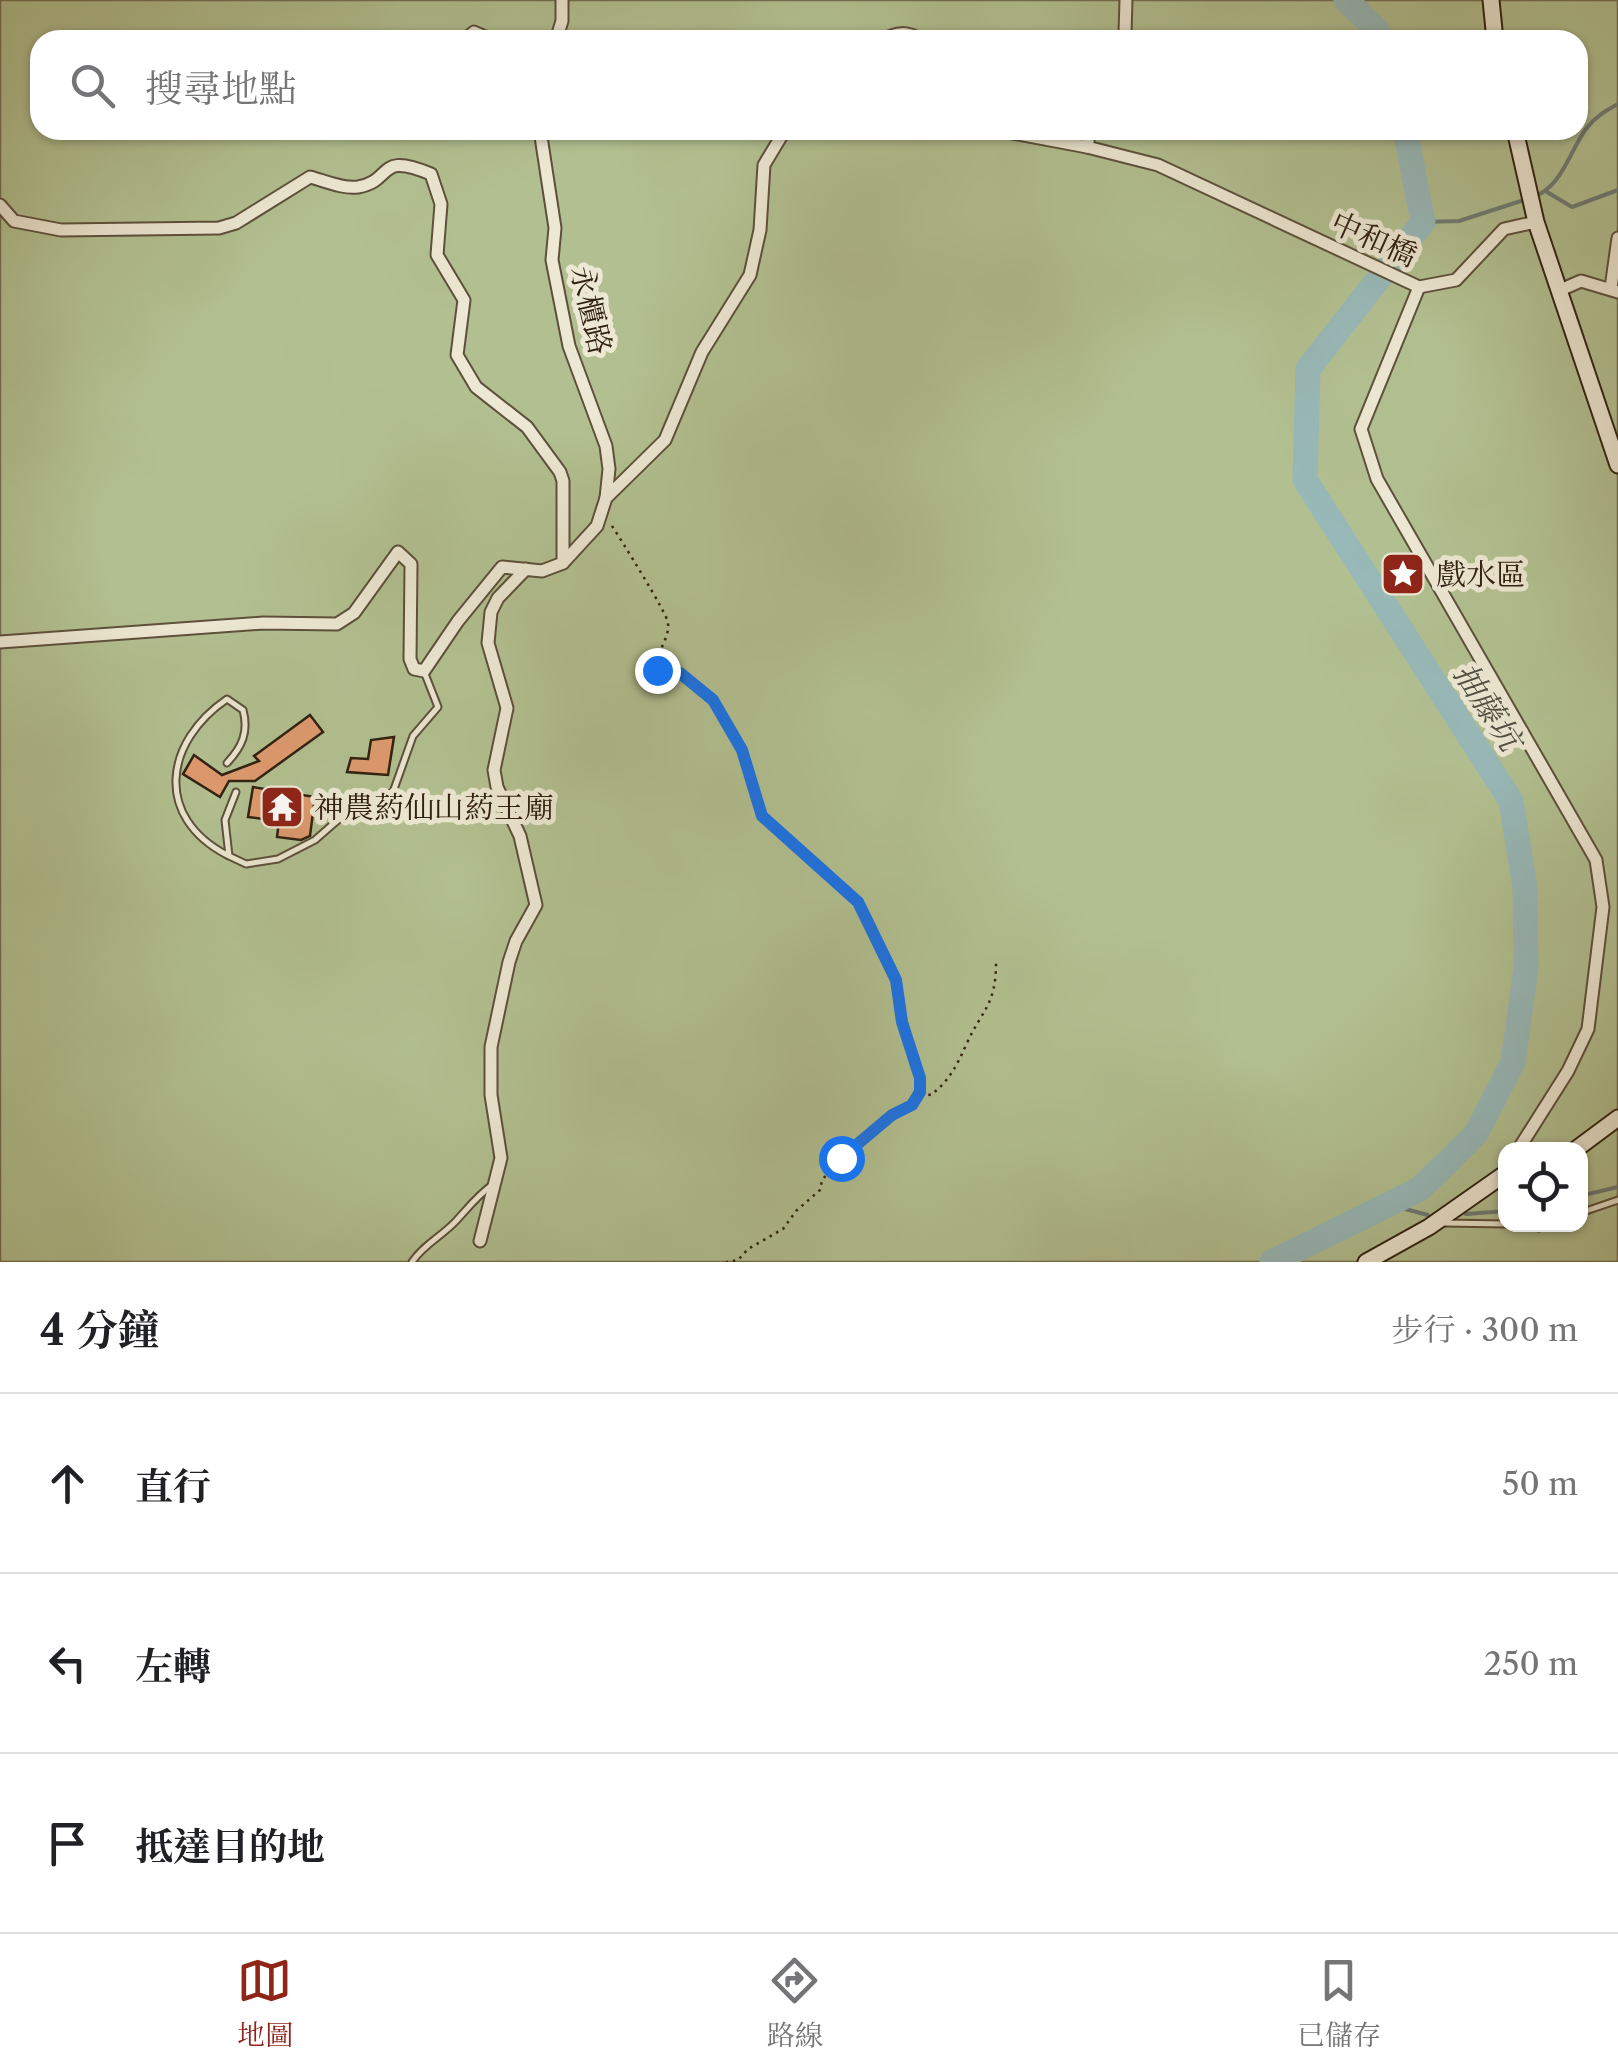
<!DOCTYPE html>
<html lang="zh-TW">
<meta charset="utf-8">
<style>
body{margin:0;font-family:"Libre Caslon Text","Noto Serif TC",serif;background:#f2f2f2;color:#202124}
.controls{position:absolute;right:30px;bottom:30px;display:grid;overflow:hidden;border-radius:20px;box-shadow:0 2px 8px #0004}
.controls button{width:90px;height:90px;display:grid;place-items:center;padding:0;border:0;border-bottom:2px solid #e0e0e0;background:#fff;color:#202124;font:50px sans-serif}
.stop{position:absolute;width:30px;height:30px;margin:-22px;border:8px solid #1a73e8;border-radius:50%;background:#fff}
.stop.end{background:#1a73e8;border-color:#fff;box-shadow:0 2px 10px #0008}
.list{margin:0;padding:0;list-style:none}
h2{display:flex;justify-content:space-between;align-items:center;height:130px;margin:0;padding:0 40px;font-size:42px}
h2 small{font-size:32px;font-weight:400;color:#757577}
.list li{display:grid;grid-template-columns:65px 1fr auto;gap:30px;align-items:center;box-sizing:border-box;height:180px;padding:0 40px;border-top:2px solid #e0e0e0}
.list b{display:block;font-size:38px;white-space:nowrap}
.list em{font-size:32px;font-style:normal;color:#757577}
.icon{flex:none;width:55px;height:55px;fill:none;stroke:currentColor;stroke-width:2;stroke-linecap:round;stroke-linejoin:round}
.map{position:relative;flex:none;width:1618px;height:1262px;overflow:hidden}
.search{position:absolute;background:#fff;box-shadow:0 2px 8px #0004;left:30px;right:30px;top:30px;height:110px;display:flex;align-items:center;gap:25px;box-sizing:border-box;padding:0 35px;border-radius:30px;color:#757577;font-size:38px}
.sheet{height:670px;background:#fff}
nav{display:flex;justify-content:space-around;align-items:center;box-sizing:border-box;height:140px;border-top:2px solid #e0e0e0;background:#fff;font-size:28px;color:#757577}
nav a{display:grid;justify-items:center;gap:5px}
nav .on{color:#8f2418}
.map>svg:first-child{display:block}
.green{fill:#b2c091;stroke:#717051;stroke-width:2.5;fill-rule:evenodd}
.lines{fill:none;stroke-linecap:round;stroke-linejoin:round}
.stream{stroke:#6e7c76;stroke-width:4}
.river{stroke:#98b9b9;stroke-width:25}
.building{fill:#de9a6f;stroke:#302111;stroke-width:2.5}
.lane-casing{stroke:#5d503c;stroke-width:9}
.street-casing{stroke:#5d503c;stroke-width:15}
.secondary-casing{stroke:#302111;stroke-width:19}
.path{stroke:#302111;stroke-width:2.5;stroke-dasharray:2.5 5;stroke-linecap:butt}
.lane{stroke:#ede8d3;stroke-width:5}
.street{stroke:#ede8d3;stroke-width:11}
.secondary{stroke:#ede8d3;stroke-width:15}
.route{stroke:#1a73e8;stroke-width:12}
.labels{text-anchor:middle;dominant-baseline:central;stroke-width:10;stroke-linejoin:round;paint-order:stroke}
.street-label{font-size:30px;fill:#302111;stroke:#ede8d3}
.poi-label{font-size:30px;fill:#302111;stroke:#ede8d3;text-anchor:start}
.water-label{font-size:32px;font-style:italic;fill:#4f4f43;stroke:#ede8d3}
</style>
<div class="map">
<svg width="1618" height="1262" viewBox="0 0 1618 1262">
<rect width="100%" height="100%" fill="#e4dbbb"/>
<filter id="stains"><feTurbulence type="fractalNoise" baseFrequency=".002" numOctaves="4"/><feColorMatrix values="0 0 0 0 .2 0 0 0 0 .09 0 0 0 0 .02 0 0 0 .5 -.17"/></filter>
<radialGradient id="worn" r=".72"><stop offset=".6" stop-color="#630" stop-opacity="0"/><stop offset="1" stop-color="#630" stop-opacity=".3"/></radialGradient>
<path class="green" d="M0 0H1618V1262H0ZM40 40H1578V130H40ZM1506 1150H1580V1224H1506Z"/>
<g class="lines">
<g class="stream">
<polyline points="1547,192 1572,207 1618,190"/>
<path d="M1533 197C1562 187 1569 152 1586 129 1595 117 1605 111 1618 104"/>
<polyline points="1423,222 1459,221 1524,200"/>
<polyline points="1580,1196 1618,1187"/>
<polyline points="1390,1205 1428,1215"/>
<polyline points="1466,1214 1506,1211"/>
</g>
<g class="river">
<polyline points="1346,0 1377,30 1380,40"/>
<polyline points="1272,1262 1420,1189 1476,1134 1513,1062 1526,969 1525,888 1511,801 1305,480 1308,369 1423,222 1405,130"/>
</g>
</g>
<g class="building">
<polygon points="310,715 323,732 255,781 229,781 220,797 183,774 194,755 222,775 259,761 254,756"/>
<polygon points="394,737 388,775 347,772 351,758 368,759 371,740"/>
<polygon points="253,787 315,797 310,836 301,840 277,837 279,821 248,817"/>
</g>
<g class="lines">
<defs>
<g id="lane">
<path d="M227 763C242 747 249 732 243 710L227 699C164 742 154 817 227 855"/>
<polyline points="236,792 225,820 229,856 246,864 278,859 315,840 347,812 393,792 413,736 438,707 425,674"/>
<polyline points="1580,1213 1618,1200"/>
<polyline points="1444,1223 1506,1224"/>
<polyline points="1516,1224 1539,1228 1549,1224"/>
<path d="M412 1262C424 1244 441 1237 456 1221 468 1208 477 1196 492 1185"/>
</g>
<g id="street">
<polyline points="464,40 474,32 492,40"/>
<polyline points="556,40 562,21 562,0"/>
<path d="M882 40C897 32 907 31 921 40"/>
<polyline points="1122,40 1125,33 1126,0"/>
<polyline points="540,130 555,228 552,260 569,346 606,446 609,469 606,498"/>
<polyline points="996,130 1087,147 1158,165 1419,287 1456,280 1504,229 1536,222"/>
<polyline points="1087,147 1090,130"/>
<path d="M0 205 14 221 61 230 219 228 236 223 310 177C325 181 343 189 358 187 394 181 376 151 431 174L441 204 437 255 464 300 457 355 476 387 527 427 560 472 563 481V563"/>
<polyline points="1419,287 1361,429 1377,479 1596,860 1603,907 1588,1029 1568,1071 1518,1150"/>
<polyline points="1611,288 1618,238"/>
<polyline points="1558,291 1581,281 1618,292"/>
<polyline points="0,642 263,623 337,624 354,613 398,552 411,564 410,659 414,669 424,671 458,621 502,567 542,571 563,563 597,526 606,498 665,440 702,352 750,275 760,230 764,165 785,130"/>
<polyline points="480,1241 501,1158 491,1095 491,1047 509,962 516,941 536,905 520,836 497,787 494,770 507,708 488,643 491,612 498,598 526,569"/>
</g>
<g id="secondary">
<polyline points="1491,0 1495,40"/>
<polyline points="1515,130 1536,222 1618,465"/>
<polyline points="1575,1150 1618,1118"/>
<polyline points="1366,1262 1429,1227 1506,1173"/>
</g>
</defs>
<use href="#lane" class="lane-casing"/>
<use href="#street" class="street-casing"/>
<use href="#secondary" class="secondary-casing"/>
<g class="path">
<path d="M612 526C620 538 668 615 668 623 670 643 649 657 661 677L680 673 713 699 742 750 762 816 851 893 864 911 897 980 901 1022 920 1078V1093L911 1105 892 1115 851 1147 822 1180 820 1190 796 1211 783 1229 748 1249 738 1260 726 1262"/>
<path d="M921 1093 931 1095C950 1080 957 1065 967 1043 982 1010 996 1005 996 963"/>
</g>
<use href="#lane" class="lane"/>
<use href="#street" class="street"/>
<use href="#secondary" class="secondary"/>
</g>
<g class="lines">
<polyline class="route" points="657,670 661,677 680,673 713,700 742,750 762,816 858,902 896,980 902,1022 920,1078 920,1092 912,1105 892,1115 841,1158"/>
</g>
<defs>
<symbol id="sight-square" viewBox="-11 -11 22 22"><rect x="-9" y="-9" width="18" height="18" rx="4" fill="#8f2418" stroke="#ede8d3"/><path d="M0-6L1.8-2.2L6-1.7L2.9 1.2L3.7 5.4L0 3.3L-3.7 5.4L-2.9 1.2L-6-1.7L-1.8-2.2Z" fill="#fff"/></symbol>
<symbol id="temple-square" viewBox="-11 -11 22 22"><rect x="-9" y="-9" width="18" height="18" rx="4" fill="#8f2418" stroke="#ede8d3"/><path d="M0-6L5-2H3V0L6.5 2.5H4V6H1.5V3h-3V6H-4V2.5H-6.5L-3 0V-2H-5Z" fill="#fff"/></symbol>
</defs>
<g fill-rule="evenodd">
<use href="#sight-square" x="1378" y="549" width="50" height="50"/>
<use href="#temple-square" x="257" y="782" width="50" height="50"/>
</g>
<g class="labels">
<g class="street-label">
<text transform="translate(1374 239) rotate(24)">中和橋</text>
<text transform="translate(591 310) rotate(77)">永櫃路</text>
</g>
<g class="poi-label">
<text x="1436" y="574">戲水區</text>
<text x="314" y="807">神農葯仙山葯王廟</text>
</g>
<g class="water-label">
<text transform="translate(1488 706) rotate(57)">抽藤坑</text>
</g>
</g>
<rect width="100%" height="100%" filter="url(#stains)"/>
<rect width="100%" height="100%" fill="url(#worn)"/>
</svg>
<div class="controls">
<button><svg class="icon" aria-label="locate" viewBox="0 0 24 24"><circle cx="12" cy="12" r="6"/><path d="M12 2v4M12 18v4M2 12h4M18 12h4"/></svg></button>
</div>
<div class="stop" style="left:841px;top:1158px"></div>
<div class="stop end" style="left:657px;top:670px"></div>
<div class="search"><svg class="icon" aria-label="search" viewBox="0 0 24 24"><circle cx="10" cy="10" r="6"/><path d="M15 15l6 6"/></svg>搜尋地點</div>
</div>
<section class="sheet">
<h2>4 分鐘<small>步行 · 300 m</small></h2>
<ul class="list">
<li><svg class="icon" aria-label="ahead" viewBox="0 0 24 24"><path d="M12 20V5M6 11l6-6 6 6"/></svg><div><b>直行</b></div><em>50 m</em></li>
<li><svg class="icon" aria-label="left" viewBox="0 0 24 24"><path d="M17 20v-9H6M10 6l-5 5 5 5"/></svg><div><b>左轉</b></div><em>250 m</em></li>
<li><svg class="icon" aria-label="arrive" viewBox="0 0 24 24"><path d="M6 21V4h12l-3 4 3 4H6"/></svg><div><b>抵達目的地</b></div></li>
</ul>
</section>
<nav>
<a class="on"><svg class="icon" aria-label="map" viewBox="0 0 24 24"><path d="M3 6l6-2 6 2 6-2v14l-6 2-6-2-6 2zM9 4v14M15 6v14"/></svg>地圖</a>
<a><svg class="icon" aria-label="directions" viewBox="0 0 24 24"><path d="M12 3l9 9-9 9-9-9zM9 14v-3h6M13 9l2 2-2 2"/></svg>路線</a>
<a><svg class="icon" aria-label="saved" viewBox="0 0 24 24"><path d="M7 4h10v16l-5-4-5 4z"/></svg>已儲存</a>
</nav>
